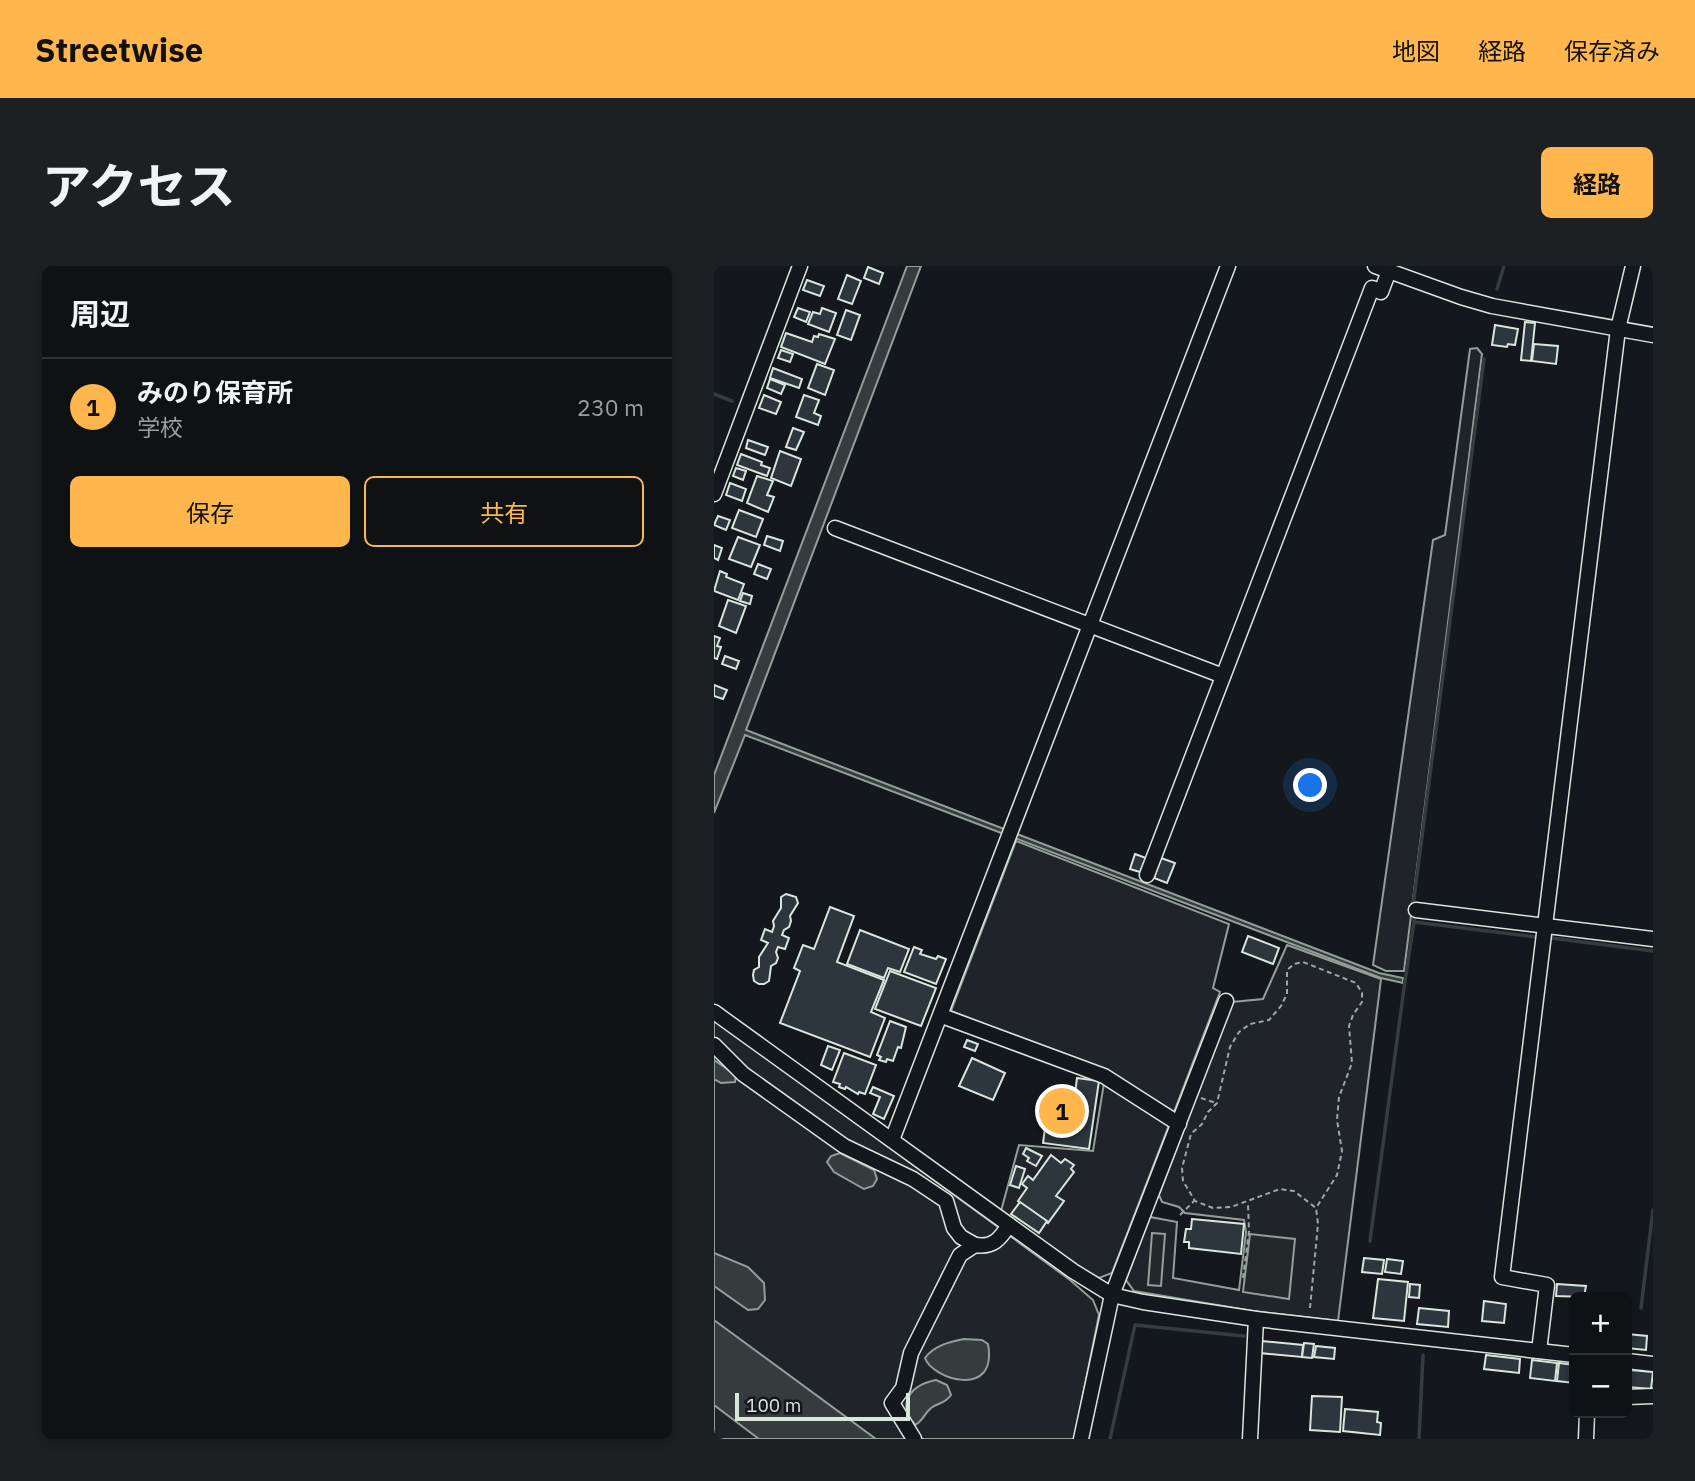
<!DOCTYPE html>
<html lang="ja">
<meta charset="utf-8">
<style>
body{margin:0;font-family:"IBM Plex Sans","Noto Sans JP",sans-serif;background:#1d2022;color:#f1f3f6}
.controls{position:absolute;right:21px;bottom:21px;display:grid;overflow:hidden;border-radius:10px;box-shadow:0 4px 10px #0003}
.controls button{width:63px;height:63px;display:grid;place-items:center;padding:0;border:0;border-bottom:2px solid #2f3234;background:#0f1215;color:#f1f3f6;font:35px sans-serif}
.scale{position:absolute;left:21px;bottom:18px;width:175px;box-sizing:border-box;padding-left:7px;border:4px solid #d8e6dc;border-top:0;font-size:19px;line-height:24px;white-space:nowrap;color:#d8e6dc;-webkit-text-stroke:5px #14181c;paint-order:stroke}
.you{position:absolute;left:597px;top:520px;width:24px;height:24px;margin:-18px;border:5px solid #fff;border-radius:50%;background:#1a73e8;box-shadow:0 0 0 10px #1a73e833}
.badge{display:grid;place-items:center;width:46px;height:46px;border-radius:50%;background:#ffb74d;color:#111;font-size:23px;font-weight:700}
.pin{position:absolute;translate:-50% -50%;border:4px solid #fff;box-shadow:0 2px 7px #0006}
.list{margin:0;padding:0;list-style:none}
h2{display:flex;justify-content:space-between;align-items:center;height:91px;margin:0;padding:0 28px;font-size:30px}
h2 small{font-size:23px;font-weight:400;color:#9b9ea0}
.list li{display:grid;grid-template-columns:46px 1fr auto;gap:21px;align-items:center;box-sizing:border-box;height:98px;padding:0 28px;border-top:2px solid #2f3234}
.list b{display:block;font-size:26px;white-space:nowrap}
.list p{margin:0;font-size:23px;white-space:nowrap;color:#9b9ea0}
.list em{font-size:23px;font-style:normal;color:#9b9ea0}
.actions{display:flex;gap:14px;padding:21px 28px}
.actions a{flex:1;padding:16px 0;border:2px solid #ffb74d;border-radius:10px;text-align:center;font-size:24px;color:#ffb74d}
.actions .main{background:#ffb74d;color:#111}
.map{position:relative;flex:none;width:939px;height:1173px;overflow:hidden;border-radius:10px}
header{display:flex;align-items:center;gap:42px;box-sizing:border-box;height:98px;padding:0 35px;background:#ffb74d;color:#111}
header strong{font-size:33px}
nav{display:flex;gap:38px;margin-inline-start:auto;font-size:24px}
.intro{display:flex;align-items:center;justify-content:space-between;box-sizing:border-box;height:168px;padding:0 42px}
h1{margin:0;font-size:49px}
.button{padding:18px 32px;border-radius:10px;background:#ffb74d;color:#111;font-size:24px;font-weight:700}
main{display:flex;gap:42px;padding:0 42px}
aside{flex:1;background:#0f1215;border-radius:10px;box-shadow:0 4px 10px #0003}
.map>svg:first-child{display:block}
.green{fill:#202428;stroke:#939e99;stroke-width:2}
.parking{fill:#24282b;stroke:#939e99;stroke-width:2}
.water{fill:#363b3e;stroke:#939e99;stroke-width:2}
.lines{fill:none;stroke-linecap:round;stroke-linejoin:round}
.stream{stroke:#363b3e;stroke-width:3.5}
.building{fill:#2c363c;stroke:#d8e6dc;stroke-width:2}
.minor-casing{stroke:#d8e6dc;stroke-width:17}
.path{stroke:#9da8a2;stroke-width:2;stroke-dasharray:5 3.5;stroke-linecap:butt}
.minor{stroke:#14181c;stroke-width:14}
</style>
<header>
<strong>Streetwise</strong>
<nav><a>地図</a><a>経路</a><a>保存済み</a></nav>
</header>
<div class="intro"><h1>アクセス</h1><a class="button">経路</a></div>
<main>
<aside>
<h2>周辺<small></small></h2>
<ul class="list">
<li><span class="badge">1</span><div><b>みのり保育所</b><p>学校</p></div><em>230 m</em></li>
</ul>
<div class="actions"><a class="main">保存</a><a>共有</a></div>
</aside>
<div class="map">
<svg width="939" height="1173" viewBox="0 0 939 1173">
<rect width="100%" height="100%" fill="#14181c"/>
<g class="green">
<polygon points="763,82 768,88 690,705 672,705 659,699 719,274 731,269 756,83"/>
<polygon points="302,575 515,658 499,722 506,726 460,846 396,806 237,745"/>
<polygon points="573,679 667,713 624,1055 539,1045 420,1025 412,1014 436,951 463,956 459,1012 525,1024 532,966 530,954 471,947 465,941 448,936 445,929 518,736 549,733"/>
<polygon points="0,753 356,1014 379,1034 385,1049 360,1173 0,1173"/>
<polygon points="390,817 455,859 398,1007 385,1012 353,995 287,945 305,879 379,885"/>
</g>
<g class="parking">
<polygon points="438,967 451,968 447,1020 434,1019"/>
<polygon points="536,968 581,973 575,1033 529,1026"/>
</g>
<g class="water">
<polygon points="193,0 207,0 32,464 665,707 689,712 689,717 667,712 31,469 0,547 0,509"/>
<polygon points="0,794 22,809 21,816 7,817 0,813"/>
<polygon points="126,887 160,904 163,913 159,920 150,923 120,906 113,896 117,890"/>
<polygon points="0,987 34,1001 50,1017 51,1034 44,1043 34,1044 0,1020"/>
<polygon points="0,1054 162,1173 45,1173 0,1139"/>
<path d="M250 1073 268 1074 274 1078C284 1134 218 1113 211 1092 220 1079 236 1076 250 1073Z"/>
<path d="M222 1114 233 1119 237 1129C231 1138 225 1136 217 1142 210 1148 209 1155 201 1159 182 1137 197 1119 222 1114Z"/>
</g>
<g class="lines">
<g class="stream">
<polyline points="783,23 790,0"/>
<polyline points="0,128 18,135"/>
<polyline points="699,640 770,93"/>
<polyline points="700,647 700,656"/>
<polyline points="837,672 939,685"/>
<polyline points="691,715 700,656 822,671"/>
<polyline points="656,975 691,715"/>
<polyline points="927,1042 939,944"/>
<polyline points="396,1173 421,1059 530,1070"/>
<polyline points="705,1173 709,1089"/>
</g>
</g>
<g class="building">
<polygon points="154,1 169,7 165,18 150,12"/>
<polygon points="133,9 147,15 138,38 124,33"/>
<polygon points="93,14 110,20 106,30 89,24"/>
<polygon points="84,42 96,46 92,56 80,51"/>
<polygon points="108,42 122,47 115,66 94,58 99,46 106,48"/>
<polygon points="132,44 146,49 137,74 123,69"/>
<polygon points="811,56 821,57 817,95 807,94"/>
<polygon points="781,59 804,63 801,79 794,78 793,81 778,79"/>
<polygon points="72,67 98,76 100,70 104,71 105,68 121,73 111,98 67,81"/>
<polygon points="820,78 844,80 842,98 818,95"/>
<polygon points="67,84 79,88 76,96 64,92"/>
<polygon points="103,98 120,104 111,129 94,122"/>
<polygon points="59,102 88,113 85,122 56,112"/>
<polygon points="56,113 71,119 67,128 53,122"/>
<polygon points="50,129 67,136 62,148 45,142"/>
<polygon points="90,129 105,134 100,147 107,150 104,159 82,151"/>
<polygon points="79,162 90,166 82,184 72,181"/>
<polygon points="34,174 54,181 51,189 32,182"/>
<polygon points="66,185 87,193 77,220 57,212"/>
<polygon points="27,188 48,196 47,199 56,202 53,210 23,199"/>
<polygon points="22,202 32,205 29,214 19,210"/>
<polygon points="43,210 59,215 53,229 60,231 54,246 33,237"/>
<polygon points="16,217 32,223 28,235 12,229"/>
<polygon points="25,244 49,253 42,271 18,262"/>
<polygon points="4,250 16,254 12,264 0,259"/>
<polygon points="53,270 69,275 66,285 50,279"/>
<polygon points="24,271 46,279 37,301 15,293"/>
<polygon points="0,279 8,282 4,294 0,292"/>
<polygon points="44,298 57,303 53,313 40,308"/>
<polygon points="6,305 13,308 12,311 30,318 24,334 0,325"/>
<polygon points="29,327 38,330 36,338 26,335"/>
<polygon points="14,334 32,340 22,367 5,360"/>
<polygon points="0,370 6,372 3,380 7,381 3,393 0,392"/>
<polygon points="11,390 25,395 22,403 8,398"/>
<polygon points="0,419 13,424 9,433 0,430"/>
<polygon points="421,588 432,592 426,606 416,603"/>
<polygon points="447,592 461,597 453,617 440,612"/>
<polygon points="72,628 82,631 84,637 76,650 77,655 75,661 70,664 68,669 75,672 71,683 64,681 62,686 64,692 62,697 57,700 55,715 50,718 45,718 40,715 39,709 40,704 45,701 45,691 54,677 47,674 51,663 58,666 60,660 59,655 67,642 67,631"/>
<polygon points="116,641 140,650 123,696 170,714 157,746 171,752 156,791 66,757 86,705 80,702 89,679 100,683"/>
<polygon points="146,664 195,683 186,706 174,702 170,712 133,698"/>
<polygon points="534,670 565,682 559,698 528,686"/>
<polygon points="200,681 208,684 206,688 222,693 224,690 232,693 222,718 190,706"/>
<polygon points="176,705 222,722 207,760 161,743"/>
<polygon points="176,755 192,761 187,782 184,781 179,795 173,793 172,796 165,794 167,791 163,789"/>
<polygon points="253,774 264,778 261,785 250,781"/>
<polygon points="114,780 126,784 118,804 107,799"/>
<polygon points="130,787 162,799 151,828 145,826 144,828 132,821 131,823 125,821 126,818 119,816"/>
<polygon points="258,792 291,807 279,834 245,820"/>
<polygon points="363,812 385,815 375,883 329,877 332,855 357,859"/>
<polygon points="159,821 180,830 170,853 159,848 166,831 156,827"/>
<polygon points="312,882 328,890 322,900 313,895 315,892 309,888"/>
<polygon points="337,889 347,897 351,893 360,899 357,903 360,906 342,930 350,935 334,957 304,935 313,922 308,918 314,910 319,914"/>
<polygon points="302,900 311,903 305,922 296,919"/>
<polygon points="306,936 333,955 325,967 297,948"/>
<polygon points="478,953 530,958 527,988 475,982 475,976 470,976 472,963 477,963"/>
<polygon points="650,992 670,994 668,1008 648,1006"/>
<polygon points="673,993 689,995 687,1008 671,1006"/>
<polygon points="664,1013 694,1016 690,1055 659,1052"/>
<polygon points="696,1018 706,1019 705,1032 695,1031"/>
<polygon points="843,1018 872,1020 870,1031 842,1030"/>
<polygon points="770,1035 792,1038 790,1057 768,1055"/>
<polygon points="705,1042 735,1045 734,1061 703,1058"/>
<polygon points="913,1068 933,1070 932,1084 913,1082"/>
<polygon points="547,1075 589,1079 588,1091 546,1087"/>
<polygon points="590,1077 600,1078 598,1092 588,1091"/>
<polygon points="602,1080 621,1082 620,1093 600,1091"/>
<polygon points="772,1089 806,1093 805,1107 770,1103"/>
<polygon points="818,1094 843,1097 841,1115 816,1112"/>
<polygon points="845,1097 860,1099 860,1117 843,1115"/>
<polygon points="916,1104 939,1106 937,1123 914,1121"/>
<polygon points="598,1130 628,1131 626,1166 596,1164"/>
<polygon points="631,1143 664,1146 663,1156 667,1157 666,1169 629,1165"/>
</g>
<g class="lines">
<defs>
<g id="minor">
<polyline points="661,0 747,31 778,40 939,69"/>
<polyline points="0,228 86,0"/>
<polyline points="121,262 509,410"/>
<polyline points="433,609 658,22 667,26 675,5"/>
<polyline points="702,644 939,673"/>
<polyline points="0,746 359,1005 398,1029 429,1036 542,1053 860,1089"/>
<polyline points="228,750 390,810 465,858"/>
<polyline points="0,779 29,808 130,880 199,913 232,935 240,962 247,971 261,979"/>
<polyline points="178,874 514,0"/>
<polyline points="825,1085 833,1019 788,1011 904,63 919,0"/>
<polyline points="913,1095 939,1098"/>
<polyline points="913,1131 939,1130"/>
<path d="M200 1173 178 1137 189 1122 197 1087 246 989 261 979C279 982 286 973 295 959"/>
<polyline points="367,1173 398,1029 512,735"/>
<polyline points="536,1173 542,1053"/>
<polyline points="872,1173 873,1147"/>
</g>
</defs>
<use href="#minor" class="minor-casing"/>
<g class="path">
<polyline points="487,832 502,837"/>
<polyline points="466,949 480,935"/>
<polyline points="529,1012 535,965 534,938"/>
<polyline points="596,1042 604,958 602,942 580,925 566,923 517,941 499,942 481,935 469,915 468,902 477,868 488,858 494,846 503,837 516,781 525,766 536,758 555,754 567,740 573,728 573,704 580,698 589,696 642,717 648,727 648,736 639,749 635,760 638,797 625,831 623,854 628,885 623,909 602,942"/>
</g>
<use href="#minor" class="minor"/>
</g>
</svg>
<div class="controls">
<button>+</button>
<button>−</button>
</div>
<div class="scale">100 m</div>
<div class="you"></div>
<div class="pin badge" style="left:348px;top:845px">1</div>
</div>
</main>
